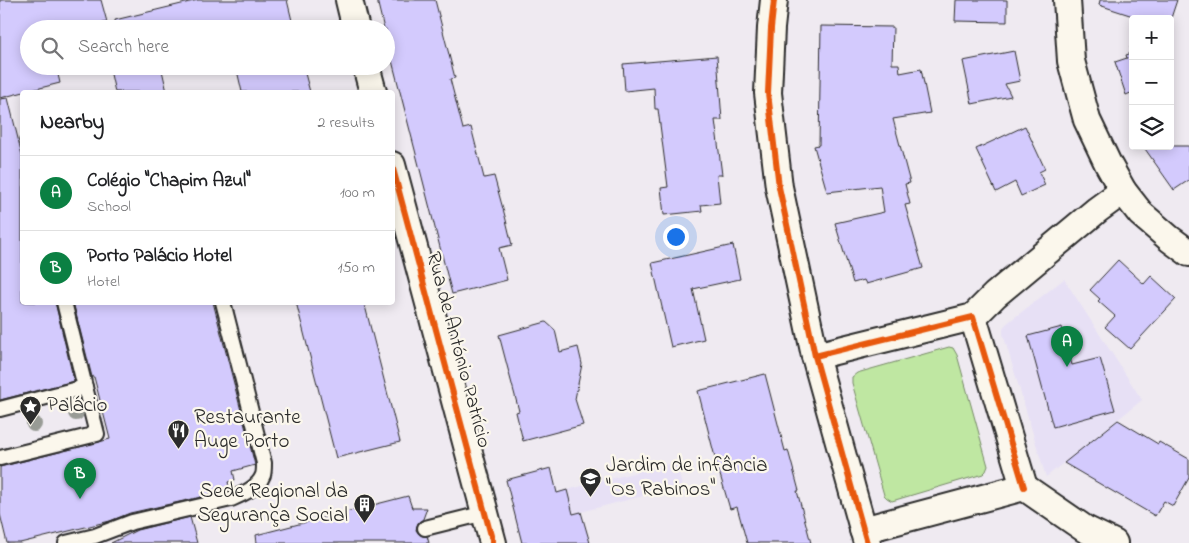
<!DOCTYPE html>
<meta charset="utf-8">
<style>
body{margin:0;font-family:"Indie Flower",sans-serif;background:#f6f6f6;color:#202124}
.controls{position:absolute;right:15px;top:15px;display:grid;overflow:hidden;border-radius:5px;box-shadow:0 2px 12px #0003}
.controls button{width:45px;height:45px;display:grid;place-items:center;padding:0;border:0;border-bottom:1px solid #e0e0e0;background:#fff;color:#202124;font:25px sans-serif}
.you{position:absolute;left:675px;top:236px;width:18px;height:18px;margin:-12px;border:4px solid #fff;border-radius:50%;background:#1a73e8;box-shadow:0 0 0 8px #1a73e833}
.badge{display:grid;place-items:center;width:32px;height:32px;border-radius:50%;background:#0b8043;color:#fff;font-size:16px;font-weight:700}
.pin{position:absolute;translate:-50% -41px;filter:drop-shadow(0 1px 2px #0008)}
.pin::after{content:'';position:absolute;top:26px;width:18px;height:15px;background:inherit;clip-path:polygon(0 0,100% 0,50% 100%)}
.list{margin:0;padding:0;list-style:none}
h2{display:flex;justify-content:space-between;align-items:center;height:65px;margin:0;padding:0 20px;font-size:21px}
h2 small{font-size:16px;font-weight:400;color:#757577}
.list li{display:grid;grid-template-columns:32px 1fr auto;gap:15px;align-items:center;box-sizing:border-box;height:75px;padding:0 20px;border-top:1px solid #e0e0e0}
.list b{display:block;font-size:19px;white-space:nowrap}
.list p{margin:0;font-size:16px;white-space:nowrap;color:#757577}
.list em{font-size:16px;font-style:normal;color:#757577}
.icon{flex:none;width:28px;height:28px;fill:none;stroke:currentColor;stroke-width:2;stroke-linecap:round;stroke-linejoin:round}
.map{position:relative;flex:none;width:1189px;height:543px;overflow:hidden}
.search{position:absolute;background:#fff;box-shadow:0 2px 12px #0003;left:20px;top:20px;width:375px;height:55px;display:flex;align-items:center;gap:12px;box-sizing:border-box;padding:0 18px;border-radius:28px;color:#757577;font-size:19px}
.panel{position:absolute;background:#fff;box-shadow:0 2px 12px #0003;left:20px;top:90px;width:375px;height:215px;border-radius:5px}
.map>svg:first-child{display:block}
.built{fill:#e7e0f5}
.green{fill:#bfe7a2;stroke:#758966}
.building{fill:#d3cafd;stroke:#2b2b2b}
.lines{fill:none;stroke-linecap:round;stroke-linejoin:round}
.lane-casing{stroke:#2b2b2b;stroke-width:18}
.street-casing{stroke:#2b2b2b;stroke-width:30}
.lane{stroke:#fbf7ec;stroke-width:14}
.street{stroke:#fbf7ec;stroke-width:26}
.cycleway-casing{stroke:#fbf7ec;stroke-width:9}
.cycleway{stroke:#e8590c;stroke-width:6}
.tree{fill:#989b95}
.labels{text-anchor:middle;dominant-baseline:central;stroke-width:4.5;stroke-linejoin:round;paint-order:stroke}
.street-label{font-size:21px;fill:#2b2b2b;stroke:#fbf7ec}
.poi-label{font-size:21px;fill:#2b2b2b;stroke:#fbf7ec;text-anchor:start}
</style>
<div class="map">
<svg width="1189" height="543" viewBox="0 0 1189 543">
<rect width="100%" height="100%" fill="#efeaf1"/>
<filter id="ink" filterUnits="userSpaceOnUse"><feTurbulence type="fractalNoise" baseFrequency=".02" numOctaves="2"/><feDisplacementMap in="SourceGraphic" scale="10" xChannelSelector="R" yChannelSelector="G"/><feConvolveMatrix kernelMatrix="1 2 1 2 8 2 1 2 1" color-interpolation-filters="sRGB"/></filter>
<g filter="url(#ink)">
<g class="built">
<polygon points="1064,279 1142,400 1046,477 1003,334 1003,328 1006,324"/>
<polygon points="676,462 682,486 518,528 524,501"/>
</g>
<polygon class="green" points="949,347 953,348 957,355 988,466 986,471 983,474 892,501 887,498 884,495 852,383 852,377 857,373"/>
<g class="building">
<polygon points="0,0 101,0 107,22 83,29 29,29 29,66 56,66 60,83 0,98"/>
<polygon points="198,0 287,0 294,29 116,29 115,20"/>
<polygon points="377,0 435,0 455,78 450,79 463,129 471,127 484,178 494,176 506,220 512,245 499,248 507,280 452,294 388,45 386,36 386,29 384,29"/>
<polygon points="956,0 1007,0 1007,22 955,21"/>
<polygon points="1100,0 1177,0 1170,21 1170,19 1142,19 1099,5"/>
<polygon points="821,26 893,27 892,64 899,64 900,73 921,69 930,113 893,119 910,183 905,184 910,204 905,205 923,268 866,284 864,280 853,283 835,223 884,212 880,186 827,192 814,146 819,145"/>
<polygon points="1133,46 1133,92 1126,95 1115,62 1127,58 1126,55 1132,53 1130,47"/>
<polygon points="1014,51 1020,81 1005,84 1011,96 972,104 963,61"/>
<polygon points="717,56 722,120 715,120 722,175 717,175 720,203 701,205 702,211 664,215 661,188 668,187 658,109 655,109 654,88 625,91 623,64"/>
<polygon points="124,66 161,66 167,92 115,92 110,70"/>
<polygon points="236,66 303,66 310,92 242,92"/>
<polygon points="8,98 22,155 22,302 55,302 74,381 0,400 0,99"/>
<polygon points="1025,126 1045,169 1039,172 1045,185 1021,196 1015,182 996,192 976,149"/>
<polygon points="1143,146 1189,146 1189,180 1174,190"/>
<polygon points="733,245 740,279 693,289 704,339 671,347 652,263"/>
<polygon points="1118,260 1144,284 1151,276 1176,299 1130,349 1105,327 1115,316 1098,301 1100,299 1090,290"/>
<polygon points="73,302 213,302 255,465 233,471 235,480 228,482 230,490 228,491 130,513 110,521 20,543 7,543 0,514 0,467 99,442 110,439 94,377 92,377"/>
<polygon points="296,302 364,302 400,442 336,458"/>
<polygon points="546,322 555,330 560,352 578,347 582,364 575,399 583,425 523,441 516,412 519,411 499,335"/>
<polygon points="1062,327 1072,365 1100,358 1115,410 1053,427 1028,336"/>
<polygon points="765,374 785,451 788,450 799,491 797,491 811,543 747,543 737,507 730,509 716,461 698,391"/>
<polygon points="1118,420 1158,444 1159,442 1189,459 1189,478 1173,506 1164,501 1155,516 1064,463"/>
<polygon points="551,468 557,493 567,490 573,514 581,512 590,543 522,543 506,480"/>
<polygon points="408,496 412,508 427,508 423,519 419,522 417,526 416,530 419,534 423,536 427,536 429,543 257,543 256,535"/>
<polygon points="190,517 197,543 111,543 137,530"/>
</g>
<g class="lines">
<defs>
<g id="lane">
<polyline points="64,302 85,387"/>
<polyline points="0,409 85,387 97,434 0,458"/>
<polyline points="425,528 485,513"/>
<path d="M66 543 95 536 132 522 231 499C243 494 258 488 263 475 264 472 264 467 264 463L223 302"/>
</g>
<g id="street">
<polyline points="349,0 356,29"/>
<polyline points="774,0 771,28 768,93 779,187 815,356 867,543"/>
<polyline points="1067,0 1071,61 1087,120 1108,164 1123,191 1141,214 1170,239 1189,253"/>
<polyline points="366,66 373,92"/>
<polyline points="392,165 493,543"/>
<polyline points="973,317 995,295 1097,210 1123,191"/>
<polyline points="815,356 973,317 1024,487"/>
<polyline points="1024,487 1085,529 1114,543"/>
<polyline points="863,530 1024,487"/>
</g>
</defs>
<use href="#lane" class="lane-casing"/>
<use href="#street" class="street-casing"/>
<use href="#lane" class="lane"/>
<use href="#street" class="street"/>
<defs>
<g id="cycleway">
<polyline points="774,0 771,28 768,93 779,187 815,356 867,543"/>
<polyline points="392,165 493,543"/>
<polyline points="815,356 973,317 1024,487"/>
</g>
</defs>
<use href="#cycleway" class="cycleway-casing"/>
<use href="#cycleway" class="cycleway"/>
</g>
<g class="tree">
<circle cx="76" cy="413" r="8"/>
<circle cx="34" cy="424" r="8"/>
</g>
</g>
<defs>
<symbol id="sight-pin" viewBox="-11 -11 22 30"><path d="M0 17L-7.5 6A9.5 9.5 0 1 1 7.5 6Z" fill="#2b2b2b" stroke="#fbf7ec"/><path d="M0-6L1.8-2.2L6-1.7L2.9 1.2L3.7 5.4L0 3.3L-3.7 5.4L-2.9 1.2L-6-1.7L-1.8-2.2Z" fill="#fff"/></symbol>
<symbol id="restaurant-pin" viewBox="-11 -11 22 30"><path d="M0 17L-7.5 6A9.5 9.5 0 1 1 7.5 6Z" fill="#2b2b2b" stroke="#fbf7ec"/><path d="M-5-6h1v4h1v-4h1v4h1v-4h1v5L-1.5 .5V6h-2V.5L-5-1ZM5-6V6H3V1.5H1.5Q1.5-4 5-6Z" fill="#fff"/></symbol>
<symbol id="school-pin" viewBox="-11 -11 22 30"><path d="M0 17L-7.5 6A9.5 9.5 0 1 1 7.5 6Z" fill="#2b2b2b" stroke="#fbf7ec"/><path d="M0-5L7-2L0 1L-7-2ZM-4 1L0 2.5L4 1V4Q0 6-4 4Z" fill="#fff"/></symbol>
<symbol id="building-pin" viewBox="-11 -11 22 30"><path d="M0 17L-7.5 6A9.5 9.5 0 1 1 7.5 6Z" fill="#2b2b2b" stroke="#fbf7ec"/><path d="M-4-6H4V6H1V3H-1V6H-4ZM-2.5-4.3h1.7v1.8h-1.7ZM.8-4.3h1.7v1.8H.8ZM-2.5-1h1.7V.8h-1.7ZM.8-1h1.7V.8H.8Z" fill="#fff"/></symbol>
</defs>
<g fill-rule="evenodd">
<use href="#sight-pin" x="18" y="394" width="25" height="34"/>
<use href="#restaurant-pin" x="166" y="418" width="25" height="34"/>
<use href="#school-pin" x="578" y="466" width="25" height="34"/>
<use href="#building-pin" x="352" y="492" width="25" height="34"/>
</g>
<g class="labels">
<g class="street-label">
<text transform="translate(458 350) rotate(75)">Rua de António Patrício</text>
</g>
<g class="poi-label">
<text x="47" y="406">Palácio</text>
<text x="194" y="418">Restaurante<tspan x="194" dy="24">Auge Porto</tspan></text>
<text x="606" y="466">Jardim de infância<tspan x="606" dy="24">"Os Rabinos"</tspan></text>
<text x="348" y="492" text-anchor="end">Sede Regional da<tspan x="348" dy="24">Segurança Social</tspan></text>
</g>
</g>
</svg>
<div class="controls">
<button>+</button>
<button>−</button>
<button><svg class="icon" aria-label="layers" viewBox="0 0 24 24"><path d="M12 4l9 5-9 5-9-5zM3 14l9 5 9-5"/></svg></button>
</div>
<div class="you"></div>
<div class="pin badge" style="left:1067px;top:367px">A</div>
<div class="pin badge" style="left:80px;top:499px">B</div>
<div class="search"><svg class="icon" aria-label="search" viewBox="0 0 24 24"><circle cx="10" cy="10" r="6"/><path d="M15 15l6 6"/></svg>Search here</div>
<section class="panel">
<h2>Nearby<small>2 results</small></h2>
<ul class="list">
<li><span class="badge">A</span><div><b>Colégio &quot;Chapim Azul&quot;</b><p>School</p></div><em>100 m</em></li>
<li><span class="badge">B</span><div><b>Porto Palácio Hotel</b><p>Hotel</p></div><em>150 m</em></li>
</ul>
</section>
</div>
